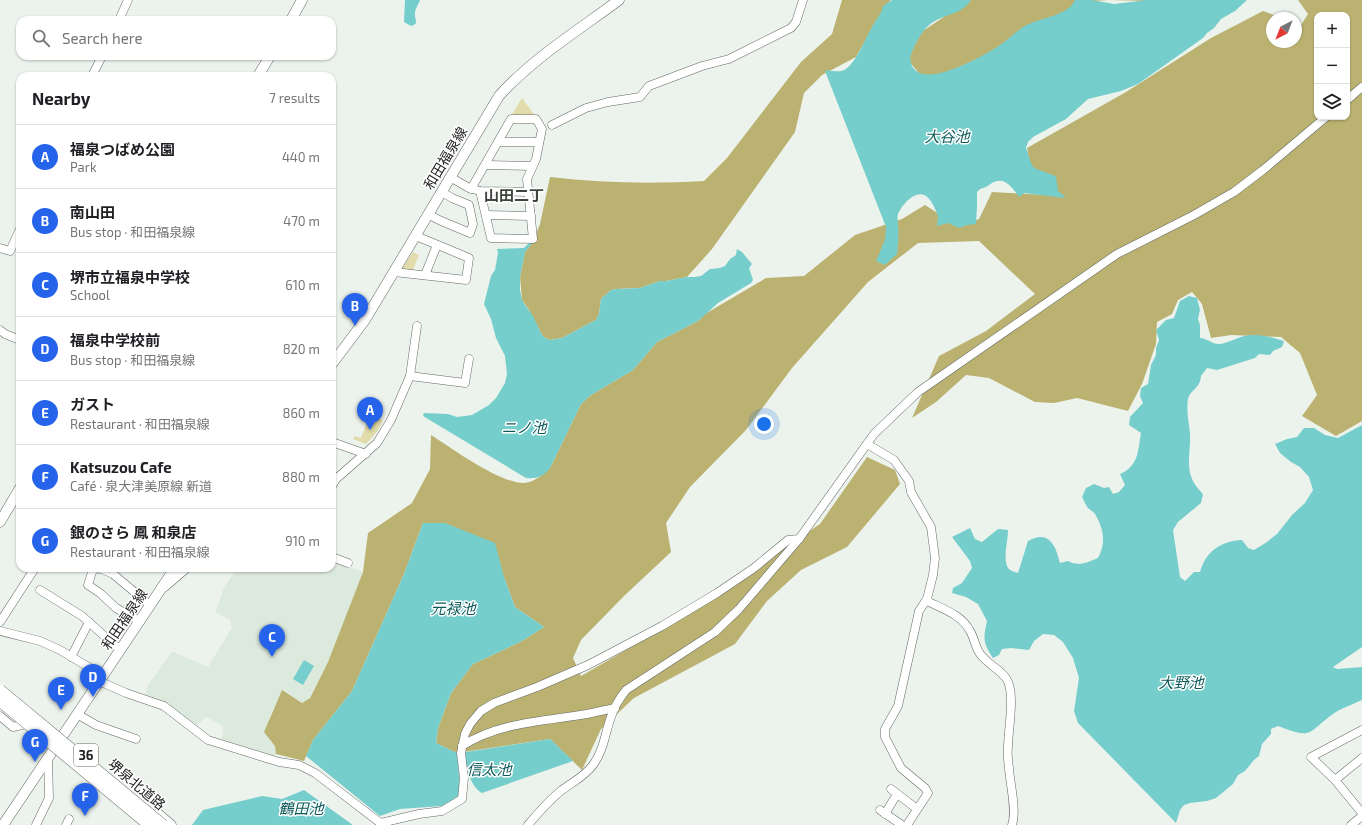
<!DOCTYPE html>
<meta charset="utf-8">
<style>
body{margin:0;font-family:"Exo 2","Noto Sans JP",sans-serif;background:#f6f6f6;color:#202124}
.controls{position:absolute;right:12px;top:12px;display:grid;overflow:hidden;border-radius:8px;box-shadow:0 1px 3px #0004}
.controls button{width:36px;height:36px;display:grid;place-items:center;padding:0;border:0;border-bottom:1px solid #e0e0e0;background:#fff;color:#202124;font:20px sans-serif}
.compass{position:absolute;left:1266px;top:12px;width:36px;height:36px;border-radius:50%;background:#fff;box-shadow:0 1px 3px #0004;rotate:222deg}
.you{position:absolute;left:764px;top:424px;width:14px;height:14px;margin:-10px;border:3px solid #fff;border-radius:50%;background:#1a73e8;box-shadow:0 0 0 6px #1a73e833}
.badge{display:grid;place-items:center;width:26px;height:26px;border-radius:50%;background:#2563eb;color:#fff;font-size:13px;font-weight:700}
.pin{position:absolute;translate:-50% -33px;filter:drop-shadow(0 1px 2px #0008)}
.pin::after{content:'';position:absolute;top:21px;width:14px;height:12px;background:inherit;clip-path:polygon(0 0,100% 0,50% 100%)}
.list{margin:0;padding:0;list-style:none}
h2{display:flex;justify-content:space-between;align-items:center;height:52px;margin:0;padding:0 16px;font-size:17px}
h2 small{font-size:13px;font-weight:400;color:#757577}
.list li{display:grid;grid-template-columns:26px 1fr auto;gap:12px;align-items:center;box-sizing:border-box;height:64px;padding:0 16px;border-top:1px solid #e0e0e0}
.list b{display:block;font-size:15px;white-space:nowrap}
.list p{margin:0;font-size:13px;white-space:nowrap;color:#757577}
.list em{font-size:13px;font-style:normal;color:#757577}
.icon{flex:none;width:22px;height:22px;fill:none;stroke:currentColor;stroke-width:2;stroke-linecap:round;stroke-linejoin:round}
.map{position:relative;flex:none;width:1362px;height:825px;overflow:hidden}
.search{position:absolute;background:#fff;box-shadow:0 1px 3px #0004;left:16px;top:16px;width:320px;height:44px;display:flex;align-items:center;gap:10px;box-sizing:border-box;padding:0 14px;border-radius:12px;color:#757577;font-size:15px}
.panel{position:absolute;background:#fff;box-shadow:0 1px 3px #0004;left:16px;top:72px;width:320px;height:500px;border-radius:12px}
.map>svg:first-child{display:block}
.built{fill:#dce9dd}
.green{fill:#e2dcac}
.forest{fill:#bbb271;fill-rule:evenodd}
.water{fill:#76cecc}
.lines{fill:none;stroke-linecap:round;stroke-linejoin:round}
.minor-casing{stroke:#626863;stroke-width:9}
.major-casing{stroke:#626863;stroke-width:11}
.minor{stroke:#fff;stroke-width:8}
.major{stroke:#fff;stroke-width:10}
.highway-bridge-casing{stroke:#626863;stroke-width:12;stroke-linecap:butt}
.highway-bridge{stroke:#fff;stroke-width:11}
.labels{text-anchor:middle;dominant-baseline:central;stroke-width:3;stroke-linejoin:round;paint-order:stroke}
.shield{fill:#fff;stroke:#646564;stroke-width:1}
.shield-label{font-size:13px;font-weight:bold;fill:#212321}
.street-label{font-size:14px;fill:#212321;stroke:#fff}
.water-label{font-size:15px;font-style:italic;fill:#0b5a59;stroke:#fff}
.neighbourhood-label{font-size:15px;font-weight:bold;fill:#404540;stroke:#fff}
</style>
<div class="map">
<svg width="1362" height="825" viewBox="0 0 1362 825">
<rect width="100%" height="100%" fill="#ecf3ed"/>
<polygon class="built" points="332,561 363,572 328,662 309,698 302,703 282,691 269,718 275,746 276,754 275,757 242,746 222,741 223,726 206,717 195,727 169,704 145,695 148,685 172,652 174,652 208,667 232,628 230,620 215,612 223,592 222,591 237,568 332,568"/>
<g class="green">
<polygon points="522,98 536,117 511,116"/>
<polygon points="413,252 419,255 412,272 401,270"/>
<path d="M372 416 383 420C380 429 373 437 366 444L353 439 355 436 361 438 368 420 370 421Z"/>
</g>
<g class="forest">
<path d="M842 0H891L885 6 856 57 822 75 804 93 795 132 712 249 687 277 666 281H660L640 288 616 289 611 290 601 299 599 314 596 320 562 338 550 340 545 338 542 335 529 310 522 300 520 277 525 252 533 242 540 224 550 177C601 183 652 184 704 181L727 158 801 62 832 34Z"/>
<polygon points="963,0 1150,0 1147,1 1109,0 1077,2 1058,22 944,74 922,77 908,60 920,33 954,10"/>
<path d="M1298 0H1362V421L1336 436 1302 416 1317 395 1300 353 1281 337 1231 335 1211 338 1202 304 1192 292 1178 300 1172 314 1157 322 1156 344 1142 384 1128 411 1077 398 1054 403 1035 402 989 378 966 375 936 402 912 418 939 356 986 331 1035 294 979 241 918 243 868 282 792 368 746 430 690 487 666 523 671 552 624 596 581 640 573 658 581 676 680 619 820 524 867 457 895 470 900 484 847 547 801 570 767 601 735 644 634 698 601 729 582 770 550 739 457 753 436 743 438 728 451 693 473 664 522 641 544 627 515 607 504 577 423 523 404 574 352 691 313 740 304 761 276 754 275 746 264 732 282 690 302 703 310 698 328 662 363 572 368 533 412 503 430 469 431 435C453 449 499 483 524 483 533 483 544 474 550 468L581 404 591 395 633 370 657 342 698 321 705 314 766 278 804 276 855 235 902 219 925 205 959 227 979 219 992 192 1046 195 1051 181 1030 165 1027 148 1126 92 1211 38 1263 11 1282 18H1272V42H1296V23L1301 25 1308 14ZM1317 15H1347V117H1317Z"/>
</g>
<g class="water">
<path d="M405 0H420C419 4 415 9 415 13 414 19 420 24 411 26L404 22Z"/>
<path d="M892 0H971C962 14 949 13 935 21 926 26 921 34 916 43 913 50 909 55 911 63 919 92 979 58 994 49 1004 43 1013 34 1023 27 1037 18 1069 16 1075 0H1092L1114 4 1147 0H1247L1235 11 1221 19 1214 28 1207 33 1203 38 1138 84 1121 91 1088 99 1066 119 1033 137 1028 142 1026 148 1031 163 1034 168 1053 175 1056 177 1058 191 1064 196 1065 198 1024 193 1019 197C1013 189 1006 177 994 182 988 185 988 187 980 189L977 192V207L976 224 967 225 959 228 948 223 937 226C937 223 938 220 938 217 937 212 933 204 930 200 919 185 903 203 898 214 897 219 898 222 898 226 899 235 898 246 897 254L885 265 876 261 885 240 886 227 825 71C832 69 839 74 846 69 858 59 864 41 872 27 876 19 882 14 883 6Z"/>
<path d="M531 241 533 242 525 252 520 277V290L522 300 525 305 533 316 542 335 545 338 550 340 562 338 596 320 599 314 601 299 611 290 616 289 640 288 660 281H666L687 277H695L701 276 710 269 720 268 725 266 730 259 736 255 737 249 742 252 752 264 749 268 753 280 751 283 718 303 698 321 657 342 633 370 591 395 581 404 550 468C543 477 537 479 526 478L423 416 424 413 448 414 457 417 472 415 489 405 496 398 505 383 507 374 505 356 496 338 491 319 484 304 491 276 495 270 498 253 497 249 524 248Z"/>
<path d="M1189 296 1197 298 1200 310 1198 319 1200 325V338C1207 338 1213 345 1220 344 1228 343 1236 338 1244 336 1258 333 1272 337 1284 341L1282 347 1273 351 1270 355 1259 354 1255 358 1217 370 1207 368 1201 376C1200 389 1190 390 1188 399 1186 411 1189 422 1190 433 1191 459 1182 473 1203 494L1201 503 1178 522 1173 530 1180 577 1185 581 1194 572H1200C1206 551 1221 541 1242 540L1248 548 1254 550 1267 542 1277 534 1292 515 1305 503 1313 490 1309 477 1300 467 1291 462 1280 453 1275 444 1287 439 1297 437 1304 428H1314L1325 435 1338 438 1362 425V647L1333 667 1337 669 1362 667V700C1354 704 1344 707 1336 712 1307 731 1316 741 1278 726L1271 729V734L1262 744 1259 756 1254 760 1245 771 1238 775 1233 784 1216 798 1207 801 1190 803 1184 805 1180 810 1176 823 1078 723 1074 711 1079 678 1073 658 1063 642 1054 635 1043 634 1034 641 1029 650 1011 648 1002 649 999 655 993 658C983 643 983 639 987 621L978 604 966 597 952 593 953 588 962 583 972 568 970 561 952 537 970 528 975 539 982 542 998 529 1008 530C1008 541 1002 562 1009 569 1011 571 1015 572 1018 573L1028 541C1049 529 1056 546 1060 563L1068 561C1079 567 1088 562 1098 558 1106 543 1104 529 1095 514 1093 511 1090 510 1088 508 1085 504 1084 500 1082 497L1086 488 1094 484 1104 488 1109 487 1113 494 1119 492 1125 485 1120 474C1139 466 1138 450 1141 433L1129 425 1130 417 1143 403 1140 396 1141 388 1148 384 1151 365 1156 355V348L1159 340 1156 330 1166 320 1174 318 1180 301Z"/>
<polygon points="423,523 445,523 495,543 504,577 515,607 544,627 522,641 473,664 451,693 438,728 436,743 457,753 460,785 458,797 442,806 400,809 380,816 306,756 313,740 352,691 404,574"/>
<polygon points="304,660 314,666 303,685 293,679"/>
<path d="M550 739 573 761 482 793C471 788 463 763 466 752Z"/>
<polygon points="304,790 353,825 192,825 203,810 262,796 282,799"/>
</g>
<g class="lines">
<defs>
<g id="minor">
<polyline points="119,20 128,0"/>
<polyline points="92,76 102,56"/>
<polyline points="1347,100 1362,87"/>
<polyline points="552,125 586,108 608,102 640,97 649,86 702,66 729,59 791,28 796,22 803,0"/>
<polyline points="499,142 539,142"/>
<polyline points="486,165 532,166"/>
<polyline points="450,177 469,188 480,191 528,192"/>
<polyline points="471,189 511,119 536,119 542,129 536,159 527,179 533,239 491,238 480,191"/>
<polyline points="428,214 439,220 470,233 473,224 469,205 452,198 442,192"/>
<polyline points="486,215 531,216"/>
<polyline points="0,248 10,251 20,229"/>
<polyline points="394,272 466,280 469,258 416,236"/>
<polyline points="425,275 437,245"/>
<polyline points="0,330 5,334 20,340"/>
<polyline points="410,376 465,383 469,359"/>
<polyline points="332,442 366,454"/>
<polyline points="867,444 894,460 909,481 911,492 931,527 935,558 933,575 927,599 919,611 898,706 885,729 885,737 901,768 925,788 928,793 907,825"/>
<polyline points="332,486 336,479 377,443 391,420 410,376 417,326"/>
<polyline points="332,557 348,563"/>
<polyline points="89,568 102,569 113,574 150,605"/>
<polyline points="93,569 88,585 100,593 116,608 139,621"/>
<polyline points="165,587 187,568"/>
<polyline points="40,590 82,616 120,650"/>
<path d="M927 599 929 602C943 609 962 615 970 631 975 639 975 648 981 655 988 664 999 669 1006 678 1016 692 1008 730 1008 747 1007 754 1008 761 1009 768 1010 784 1017 811 1012 825"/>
<polyline points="0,622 35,568"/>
<polyline points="0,631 40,641 60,650 102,675"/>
<polyline points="71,657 89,622"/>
<polyline points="99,681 126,693 164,706 208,740 279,762 299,765 315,773 383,825"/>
<polyline points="77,714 96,725 136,739"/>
<polyline points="0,716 13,727 22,725"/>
<path d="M462 746C499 722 545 721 587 714 596 712 605 710 615 708"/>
<polyline points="1362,758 1335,780 1362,813"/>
<polyline points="1335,780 1311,757 1362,730"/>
<polyline points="891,789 917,809"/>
<polyline points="880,810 902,825"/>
<polyline points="885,814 897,794"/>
<polyline points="381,823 419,814 442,811 462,799 464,778 461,753 465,734 470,724 481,711 494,703 537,687 588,665 662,626 717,593 754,568 788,540 799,539"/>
<polyline points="36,825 49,798 48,758"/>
<polyline points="66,825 69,819"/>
<path d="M528 825C539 812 549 800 562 790 573 782 585 776 593 765 604 750 605 733 611 717 614 707 619 699 626 690L715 632 739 609 799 539 874 434 918 392 1117 254 1194 215 1234 192 1263 170 1326 117"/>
<polyline points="1351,825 1362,816"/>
</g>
<g id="major">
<polyline points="291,20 302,0"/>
<polyline points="258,76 270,56"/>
<path d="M332 364 365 320 499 96C532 59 580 29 619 0"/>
<polyline points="0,522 20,488"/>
<polyline points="158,814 171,825"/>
<polyline points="3,825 175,568"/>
</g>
</defs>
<use href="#minor" class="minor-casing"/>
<use href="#major" class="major-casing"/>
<use href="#minor" class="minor"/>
<use href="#major" class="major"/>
<defs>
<g id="highway-bridge">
<polyline points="0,690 163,825"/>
<polyline points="0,701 149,825"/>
</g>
</defs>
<use href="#highway-bridge" class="highway-bridge-casing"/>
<use href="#highway-bridge" class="highway-bridge"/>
</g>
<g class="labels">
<rect class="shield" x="74" y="744" width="24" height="22" rx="3"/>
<g class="shield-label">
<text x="86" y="755">36</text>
</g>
<g class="street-label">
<text transform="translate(445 158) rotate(-59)">和田福泉線</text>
<text transform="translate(124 619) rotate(-56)">和田福泉線</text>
<text transform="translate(137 784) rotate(40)">堺泉北道路</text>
</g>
<g class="water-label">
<text x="947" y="136">大谷池</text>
<text x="524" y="427">ニノ池</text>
<text x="453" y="608">元禄池</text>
<text x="1181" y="682">大野池</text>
<text x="489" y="769">信太池</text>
<text x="301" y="808">鶴田池</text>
</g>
<g class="neighbourhood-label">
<text x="514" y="195">山田二丁</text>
</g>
</g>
</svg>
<div class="controls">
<button>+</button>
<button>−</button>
<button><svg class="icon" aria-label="layers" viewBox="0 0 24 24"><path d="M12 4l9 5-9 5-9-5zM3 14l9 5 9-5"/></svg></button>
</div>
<svg class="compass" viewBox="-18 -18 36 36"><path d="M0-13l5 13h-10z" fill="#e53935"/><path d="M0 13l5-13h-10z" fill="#757577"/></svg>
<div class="you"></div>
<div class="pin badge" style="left:370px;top:430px">A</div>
<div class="pin badge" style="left:355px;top:326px">B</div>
<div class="pin badge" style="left:272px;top:657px">C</div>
<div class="pin badge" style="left:93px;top:697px">D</div>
<div class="pin badge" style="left:61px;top:710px">E</div>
<div class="pin badge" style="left:85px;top:816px">F</div>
<div class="pin badge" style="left:35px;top:762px">G</div>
<div class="search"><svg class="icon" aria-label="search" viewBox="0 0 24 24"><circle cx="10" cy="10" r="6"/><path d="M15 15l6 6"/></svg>Search here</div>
<section class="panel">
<h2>Nearby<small>7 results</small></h2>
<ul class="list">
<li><span class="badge">A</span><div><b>福泉つばめ公園</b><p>Park</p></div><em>440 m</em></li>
<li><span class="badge">B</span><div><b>南山田</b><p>Bus stop · 和田福泉線</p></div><em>470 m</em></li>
<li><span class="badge">C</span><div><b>堺市立福泉中学校</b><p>School</p></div><em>610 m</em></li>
<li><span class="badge">D</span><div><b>福泉中学校前</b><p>Bus stop · 和田福泉線</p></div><em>820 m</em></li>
<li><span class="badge">E</span><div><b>ガスト</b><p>Restaurant · 和田福泉線</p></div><em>860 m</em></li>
<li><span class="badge">F</span><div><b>Katsuzou Cafe</b><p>Café · 泉大津美原線 新道</p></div><em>880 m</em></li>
<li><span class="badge">G</span><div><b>銀のさら 鳳 和泉店</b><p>Restaurant · 和田福泉線</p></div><em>910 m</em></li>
</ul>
</section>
</div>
